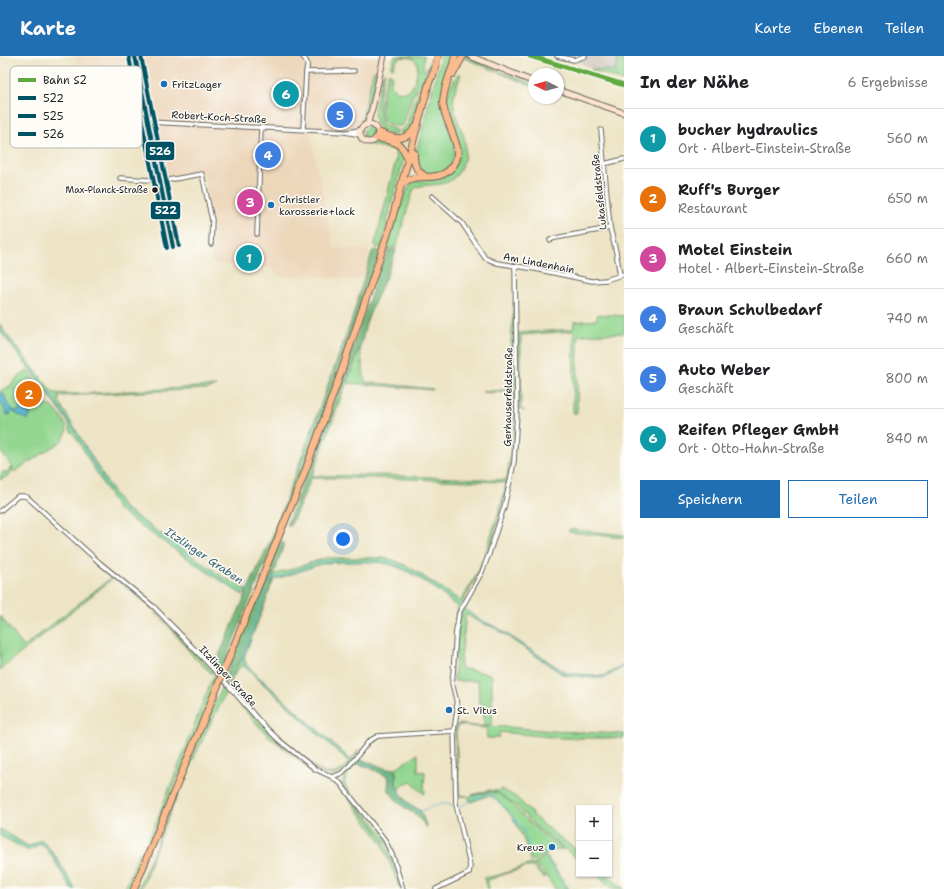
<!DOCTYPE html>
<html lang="de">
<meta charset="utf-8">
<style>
body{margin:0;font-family:"Shantell Sans",sans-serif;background:#f6f6f6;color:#202124}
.controls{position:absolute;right:12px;bottom:12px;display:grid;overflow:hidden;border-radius:0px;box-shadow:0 1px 3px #0004}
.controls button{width:36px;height:36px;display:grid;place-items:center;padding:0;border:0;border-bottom:1px solid #e0e0e0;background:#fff;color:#202124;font:20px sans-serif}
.compass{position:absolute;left:528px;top:12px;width:36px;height:36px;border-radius:50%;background:#fff;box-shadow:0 1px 3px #0004;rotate:275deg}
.you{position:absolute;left:343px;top:483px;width:14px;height:14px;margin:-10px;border:3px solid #fff;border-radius:50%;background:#1a73e8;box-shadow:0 0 0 6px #1a73e833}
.badge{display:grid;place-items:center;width:26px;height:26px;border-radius:50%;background:#1f6fb2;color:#fff;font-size:13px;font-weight:700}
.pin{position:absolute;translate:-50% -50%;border:2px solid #fff;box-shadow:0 1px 4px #0006}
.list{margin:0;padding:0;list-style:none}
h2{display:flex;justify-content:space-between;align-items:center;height:52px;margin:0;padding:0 16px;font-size:17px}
h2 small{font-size:13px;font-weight:400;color:#757577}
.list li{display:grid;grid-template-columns:26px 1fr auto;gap:12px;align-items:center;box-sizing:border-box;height:60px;padding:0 16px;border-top:1px solid #e0e0e0}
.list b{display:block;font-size:15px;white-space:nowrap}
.list p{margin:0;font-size:13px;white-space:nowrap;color:#757577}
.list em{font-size:13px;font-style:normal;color:#757577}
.actions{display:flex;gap:8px;padding:12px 16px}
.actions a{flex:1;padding:9px 0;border:1px solid #1f6fb2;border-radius:0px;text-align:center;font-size:14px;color:#1f6fb2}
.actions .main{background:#1f6fb2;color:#fff}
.map{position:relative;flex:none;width:624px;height:833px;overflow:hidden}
header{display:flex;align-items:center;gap:24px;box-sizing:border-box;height:56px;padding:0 20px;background:#1f6fb2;color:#fff}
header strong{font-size:19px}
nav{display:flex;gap:22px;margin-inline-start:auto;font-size:14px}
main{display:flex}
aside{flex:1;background:#fff}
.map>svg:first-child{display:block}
.built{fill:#edd7bb}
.industrial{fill:#ccc2b9}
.green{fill:#92d68f;stroke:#577956}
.forest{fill:#75b77a;stroke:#486a4b}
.water{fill:#56b6d5;stroke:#396978}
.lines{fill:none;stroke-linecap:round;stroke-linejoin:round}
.stream{stroke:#56b6d5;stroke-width:1}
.street-casing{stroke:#656257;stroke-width:5.5}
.secondary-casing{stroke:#656257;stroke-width:7}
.primary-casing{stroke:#656257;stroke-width:8}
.street{stroke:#fff;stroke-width:3.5}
.secondary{stroke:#fde4d1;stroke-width:5}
.primary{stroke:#fbbb8d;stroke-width:6}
.primary-bridge-casing{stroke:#656257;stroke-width:8;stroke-linecap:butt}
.primary-bridge{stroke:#fbbb8d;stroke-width:6}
.bus-1-casing{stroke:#fdfcf7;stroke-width:7}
.bus-2-casing{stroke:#fdfcf7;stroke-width:7}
.bus-3-casing{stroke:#fdfcf7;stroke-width:7}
.bus-1{stroke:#005262;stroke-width:4}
.bus-2{stroke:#005262;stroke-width:4}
.bus-3{stroke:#005262;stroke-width:4}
.rail-1-casing{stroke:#fdfcf7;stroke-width:8}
.rail-1{stroke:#60a941;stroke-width:5}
.poi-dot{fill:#1f6fb2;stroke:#fdfcf7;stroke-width:1.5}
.bus-dot{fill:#1c1c1c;stroke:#fdfcf7;stroke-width:1.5}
.labels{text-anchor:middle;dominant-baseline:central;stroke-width:3;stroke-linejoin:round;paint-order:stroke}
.bus-label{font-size:9px;fill:#1c1c1c;stroke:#fdfcf7;text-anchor:end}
.poi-label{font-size:10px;fill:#1c1c1c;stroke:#fdfcf7;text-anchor:start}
.street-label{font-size:10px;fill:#1c1c1c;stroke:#fdfcf7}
.water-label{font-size:11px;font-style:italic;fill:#36616f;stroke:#fdfcf7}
.key{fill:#fdfcf7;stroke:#bab9b5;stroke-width:1}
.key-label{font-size:11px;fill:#1c1c1c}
.line-badge{stroke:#fdfcf7;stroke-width:1.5}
.badge-label{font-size:11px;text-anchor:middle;font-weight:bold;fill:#fff}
</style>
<header>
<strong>Karte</strong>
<nav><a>Karte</a><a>Ebenen</a><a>Teilen</a></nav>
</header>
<main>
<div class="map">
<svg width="624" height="833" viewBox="0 0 624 833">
<rect width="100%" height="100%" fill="#fdfcf7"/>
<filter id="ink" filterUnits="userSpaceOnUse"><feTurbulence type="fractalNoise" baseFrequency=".025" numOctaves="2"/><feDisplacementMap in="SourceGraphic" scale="8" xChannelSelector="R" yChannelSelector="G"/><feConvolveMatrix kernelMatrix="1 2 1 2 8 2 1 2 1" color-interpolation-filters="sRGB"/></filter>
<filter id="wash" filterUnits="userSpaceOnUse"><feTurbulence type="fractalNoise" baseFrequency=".012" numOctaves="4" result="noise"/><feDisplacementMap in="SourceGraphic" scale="16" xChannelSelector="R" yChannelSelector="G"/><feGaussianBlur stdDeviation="0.9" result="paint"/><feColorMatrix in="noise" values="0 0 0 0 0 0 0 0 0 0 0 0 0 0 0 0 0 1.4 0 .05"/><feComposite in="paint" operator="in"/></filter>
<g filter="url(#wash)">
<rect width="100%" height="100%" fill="#ede4c5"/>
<polygon class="built" points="76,0 379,0 378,7 374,12 362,56 361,66 359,70 348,73 309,71 334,192 368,194 369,198 363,219 360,222 355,223 283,220 278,220 273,213 268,211 211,208 211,195 213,191 213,165 203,115 160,123 153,121 155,119 150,93 122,92 123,84 125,84 125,82 127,61 144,62 134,15 81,26"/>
<polygon class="industrial" points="560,0 618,0 616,15 592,13 580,6"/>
<g class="green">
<path d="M395 0H424L423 14 425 15 431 3 424 22 412 41 403 69C399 71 396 70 391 69 372 65 385 28 389 16L392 19 391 29 397 35 406 36 412 32C414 26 419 14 417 7 415 1 403 0 398 3 396 5 395 9 394 11L391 12Z"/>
<polygon points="441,0 453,0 441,48 455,90 454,99 452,106 446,114 431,119 424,116 418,110 416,97"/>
<polygon points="465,0 504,17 534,28 534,31 464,2"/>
<polygon points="618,0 624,0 624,25 591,14 592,13 616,15"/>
<polygon points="434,2 435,2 413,72 409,77 400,81 401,74 407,69 413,47 425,24"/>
<path d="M377 13 367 65C361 70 359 72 351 73L356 72 361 68 373 16Z"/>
<path d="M385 16C382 32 373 56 385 70L397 74 396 80 381 75 376 67 374 60 375 49 383 17Z"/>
<path d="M461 18C457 29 452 40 454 51 455 63 464 76 465 86 467 100 462 117 450 125 440 130 427 128 416 131L413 135 396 192H386L407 134 412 126C422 124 437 125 446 120 451 117 454 112 457 106 467 84 448 71 447 50 446 38 451 29 457 19Z"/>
<circle cx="369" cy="77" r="6"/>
<path d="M360 82C366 91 368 87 376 85 381 84 388 87 393 87L391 94 364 87 361 85Z"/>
<polygon points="397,89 400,91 404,103 392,145 381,192 376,191 375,188 396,104 395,96"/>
<path d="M514 247 516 329C508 338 493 337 482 336L504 334 511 329 513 317 510 294Z"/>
<polygon points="598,258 624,260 624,277 578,279 577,357 573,357 574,275 521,279 521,353 525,355 519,353 518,277 573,273 574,266 596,264"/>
<polygon points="0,268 3,274 53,337 76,338 216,330 208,333 59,340 59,346 111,433 124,452 223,521 247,534 243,539 201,512 118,454 76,381 70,374 68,366 45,333 0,275"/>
<polygon points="360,292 365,326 433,333 433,334 347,327"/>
<path d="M27 315 40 331 39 332C42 338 41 343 43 349L52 350C61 361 75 373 60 386L14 416 12 411 11 418 0 424V419L3 416H7L11 411 7 403 0 395V335L10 330 16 323Z"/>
<path d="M513 334 515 337V383L509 424 506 425 508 427 506 436C499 461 493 489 481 513 473 530 461 545 456 563L458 552C441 536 412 514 388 508 377 505 364 506 352 506 341 506 331 506 321 508 305 513 290 519 274 524L269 535 273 519 326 502H382L393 504 409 511 461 545 476 520 484 502 503 442 506 427 501 426 375 422H311L312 420 381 419 506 424 507 422 514 372Z"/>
<polygon points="281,457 285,458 274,486 270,485"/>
<polygon points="569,473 624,479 624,482 569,476"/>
<polygon points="113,520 148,548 212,614 212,618 193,600 167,568 147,548 115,522 112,523 0,614 0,560 24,591"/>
<polygon points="463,552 480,564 498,572 566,617 604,620 624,609 624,611 604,622 568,620 562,618 495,572 477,565 466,558 460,612 490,618 492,620 492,669 484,669 484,648 479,647 478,625 454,625 458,570"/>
<path d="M244 601 246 608 259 621 351 704 361 691C354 702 345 720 331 719 324 718 318 713 312 709 278 685 252 654 225 623V621C241 640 307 717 329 718 338 718 344 713 349 706L246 612 241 609 236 618 233 620 237 609Z"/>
<polygon points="215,619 218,621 216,628 132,833 125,833 139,797 142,798 147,787 180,706 212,623"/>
<path d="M224 627 227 631 223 643C191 704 164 768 141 833H138L207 663Z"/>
<path d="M230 635 233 637C259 664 292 705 326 720L320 719 313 715 266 678 228 636Z"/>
<polygon points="460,668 473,670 508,671 552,675 624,678 624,682 562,682 499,676 499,682 487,682 486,672 459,669 457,671 456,677 459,739 467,740 458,740 455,680 456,670"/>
<polygon points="418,698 418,715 425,716 424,729 425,737 424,738 410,725 398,733 396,728 396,712"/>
<path d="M353 707 356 708C351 714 345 720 345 728 355 748 374 764 387 782 395 795 399 810 403 825H402L389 790 342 728 345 718Z"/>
<polygon points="329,721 341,730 383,783 389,796 402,833 400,833 382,787 339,730 327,722"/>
<polygon points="501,733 516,741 541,767 579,796 579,804 536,771 517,750 500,738 490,735 472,739 489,734 498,735"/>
<path d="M489 736C507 736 521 760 533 770 542 779 553 786 563 793 550 793 542 802 531 806 523 779 515 757 491 740H487L471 746 468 741Z"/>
<polygon points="0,773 28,790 30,790 40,784 42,784 57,802 75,833 71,833 53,802 43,788 39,788 29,795 0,780"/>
<polygon points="546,800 569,833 555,833 543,815 535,807"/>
<polygon points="531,808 536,810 545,821 543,822 533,811 526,811 488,824 489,833 487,833 484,822 499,819"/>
<polygon points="596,818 606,818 624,833 614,833"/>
</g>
<g class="forest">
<polygon points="374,194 380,195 308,402 285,458 282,458 281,457 351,266 372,196"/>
<path d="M388 194H396C388 220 375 242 366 268 364 275 363 284 360 291 336 351 318 413 290 470L287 468 343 322 381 208 386 202Z"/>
<polygon points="270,485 274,486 220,617 215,612 217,604 246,538 246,537"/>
<polygon points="282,486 284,487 266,545 244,601 237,609 230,627 225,621 226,619 279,488"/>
<polygon points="357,702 388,713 396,712 396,728 398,733 407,746 421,755 427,772 417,759 406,753 396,744 388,733 389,721 366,710 353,707"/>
</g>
<polygon class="water" points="1,337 4,338 7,348 11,351 13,354 18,356 21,349 25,351 25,354 31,357 28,364 11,355 10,359 6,358 3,348 0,346 0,338"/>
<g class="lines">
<g class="stream">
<polyline points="0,272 46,332 78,379 113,441 122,453 239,536 244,535 255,530"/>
<polyline points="270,524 320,506 331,505 382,505 393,507 420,520 460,549"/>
<polyline points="262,527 269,524 242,602 243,608 350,705"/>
<polyline points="464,552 476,562 497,572 565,618 605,621 624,610"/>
<path d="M355 706 368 709 393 718C392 738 402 748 419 756 427 753 435 749 442 748 445 748 447 749 449 748L451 750 455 751"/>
<polyline points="460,751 473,743 488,738 493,739 523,773 529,792 544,798"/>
<polyline points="0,777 28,792 41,786 57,806 73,833"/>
<polyline points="546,802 568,833"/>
</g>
</g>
</g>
<g filter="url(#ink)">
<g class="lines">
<defs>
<g id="street">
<path d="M135 0C148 64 159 128 173 191"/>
<path d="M302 0C308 5 308 9 306 16L303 73"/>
<polyline points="557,0 574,4 585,0"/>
<polyline points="306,16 354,15"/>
<polyline points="100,23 138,15"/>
<polyline points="89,61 149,66 345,76 361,79"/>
<polyline points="601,74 610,172 616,196 620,219"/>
<polyline points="347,76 361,74"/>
<polyline points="604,108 624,103"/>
<polyline points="120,122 163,125 202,118 212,164 211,188"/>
<polyline points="432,140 462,167 485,202 497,207 535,213 592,225 606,224 624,218"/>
<polyline points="257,178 261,71"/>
<polyline points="550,184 555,182 610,172"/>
<polyline points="0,455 18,440 24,440 27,441 100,507 154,551 220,620 263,669 280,685 315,713 332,721 340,727 385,784 393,801 403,833"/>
<polyline points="332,721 342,717 349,710 369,685 378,680 454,675"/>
<polyline points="436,833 469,817 470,810 456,748 454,675 457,654 456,643 452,627 453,618 456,575 459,557 482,516 489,498 504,451 510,425 514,406 517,355 515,211"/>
</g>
<g id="secondary">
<polyline points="470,0 534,26"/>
<polyline points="558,34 624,57"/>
<circle cx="369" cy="77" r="9"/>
<polyline points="367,69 372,53 384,0"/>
</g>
<g id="primary">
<polyline points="453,18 463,0"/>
<polyline points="433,20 438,0"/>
<path d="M378 76C393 82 404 88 415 72"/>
<path d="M376 82C392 85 403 85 407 103"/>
<path d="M414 97C414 108 415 114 425 120"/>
<path d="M405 126C418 116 435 126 448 115 471 97 444 69 443 47 443 31 452 16 455 0"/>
<polyline points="224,614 303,421 343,311 389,174 429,27 433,17"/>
<polyline points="134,833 218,629"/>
</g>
</defs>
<use href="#street" class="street-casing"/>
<use href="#secondary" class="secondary-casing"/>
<use href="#primary" class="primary-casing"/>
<use href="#street" class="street"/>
<use href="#secondary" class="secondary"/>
<use href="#primary" class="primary"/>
<defs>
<polyline id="primary-bridge" points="218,629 224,614"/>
</defs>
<use href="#primary-bridge" class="primary-bridge-casing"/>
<use href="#primary-bridge" class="primary-bridge"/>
<defs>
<polyline id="bus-1" points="135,0 173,191"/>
<polyline id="bus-2" points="129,1 167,192"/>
<polyline id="bus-3" points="141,0 179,190"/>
</defs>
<use href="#bus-1" class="bus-1-casing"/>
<use href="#bus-2" class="bus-2-casing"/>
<use href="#bus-3" class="bus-3-casing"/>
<use href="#bus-1" class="bus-1"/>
<use href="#bus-2" class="bus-2"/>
<use href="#bus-3" class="bus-3"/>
<defs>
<polyline id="rail-1" points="530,0 624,29"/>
</defs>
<use href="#rail-1" class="rail-1-casing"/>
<use href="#rail-1" class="rail-1"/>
</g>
</g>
<g class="poi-dot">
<circle cx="164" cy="28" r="4"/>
<circle cx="271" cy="149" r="4"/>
<circle cx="449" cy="654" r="4"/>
<circle cx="552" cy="791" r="4"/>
</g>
<circle class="bus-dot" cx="155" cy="134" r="3.5"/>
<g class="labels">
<g class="bus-label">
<text x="148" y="134">Max-Planck-Straße</text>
</g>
<g class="poi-label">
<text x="172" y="28">FritzLager</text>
<text x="279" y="143">Christler<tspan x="279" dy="12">karosserie+lack</tspan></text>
<text x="457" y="654">St. Vitus</text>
<text x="544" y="791" text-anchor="end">Kreuz</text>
</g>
<g class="street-label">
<text transform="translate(219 61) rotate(3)">Robert-Koch-Straße</text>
<text transform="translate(599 136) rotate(-96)">Lukasfeldstraße</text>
<text transform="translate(539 207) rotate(11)">Am Lindenhain</text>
<text transform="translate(508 341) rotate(-89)">Gerhauserfeldstraße</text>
<text transform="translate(228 620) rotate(47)">Itzlinger Straße</text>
</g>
<g class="water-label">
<text transform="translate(204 500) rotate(34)">Itzlinger Graben</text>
</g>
</g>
<rect x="10" y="10" width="132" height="82" rx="6" class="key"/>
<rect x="18" y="22" width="18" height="4" fill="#60a941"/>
<rect x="18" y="40" width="18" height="4" fill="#005262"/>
<rect x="18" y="58" width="18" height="4" fill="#005262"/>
<rect x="18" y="76" width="18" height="4" fill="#005262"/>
<g class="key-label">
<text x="43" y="28">Bahn S2</text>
<text x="43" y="46">522</text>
<text x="43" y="64">525</text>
<text x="43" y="82">526</text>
</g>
<g class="line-badge">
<rect x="145" y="85" width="30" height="20" rx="4" fill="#005262"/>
<rect x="150" y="145" width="31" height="19" rx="4" fill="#005262"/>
</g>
<g class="badge-label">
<text x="160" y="99">526</text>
<text x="166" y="158">522</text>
</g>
</svg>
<div class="controls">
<button>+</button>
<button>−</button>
</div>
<svg class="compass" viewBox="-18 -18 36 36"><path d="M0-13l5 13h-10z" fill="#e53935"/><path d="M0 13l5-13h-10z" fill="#757577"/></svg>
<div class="you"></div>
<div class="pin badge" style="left:249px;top:202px;background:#0f9aa8">1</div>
<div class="pin badge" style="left:29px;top:338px;background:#e8710a">2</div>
<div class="pin badge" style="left:250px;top:146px;background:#d1479c">3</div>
<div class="pin badge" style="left:268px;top:99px;background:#3f7fe0">4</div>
<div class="pin badge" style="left:340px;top:59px;background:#3f7fe0">5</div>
<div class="pin badge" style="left:286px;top:38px;background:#0f9aa8">6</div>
</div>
<aside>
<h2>In der Nähe<small>6 Ergebnisse</small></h2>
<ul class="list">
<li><span class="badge" style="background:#0f9aa8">1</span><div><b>bucher hydraulics</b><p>Ort · Albert-Einstein-Straße</p></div><em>560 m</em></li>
<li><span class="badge" style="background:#e8710a">2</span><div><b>Ruff's Burger</b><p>Restaurant</p></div><em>650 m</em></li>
<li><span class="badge" style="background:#d1479c">3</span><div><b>Motel Einstein</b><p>Hotel · Albert-Einstein-Straße</p></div><em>660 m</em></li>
<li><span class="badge" style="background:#3f7fe0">4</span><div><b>Braun Schulbedarf</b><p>Geschäft</p></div><em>740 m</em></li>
<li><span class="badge" style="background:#3f7fe0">5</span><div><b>Auto Weber</b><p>Geschäft</p></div><em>800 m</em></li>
<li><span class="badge" style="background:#0f9aa8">6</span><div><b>Reifen Pfleger GmbH</b><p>Ort · Otto-Hahn-Straße</p></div><em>840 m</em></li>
</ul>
<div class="actions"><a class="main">Speichern</a><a>Teilen</a></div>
</aside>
</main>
